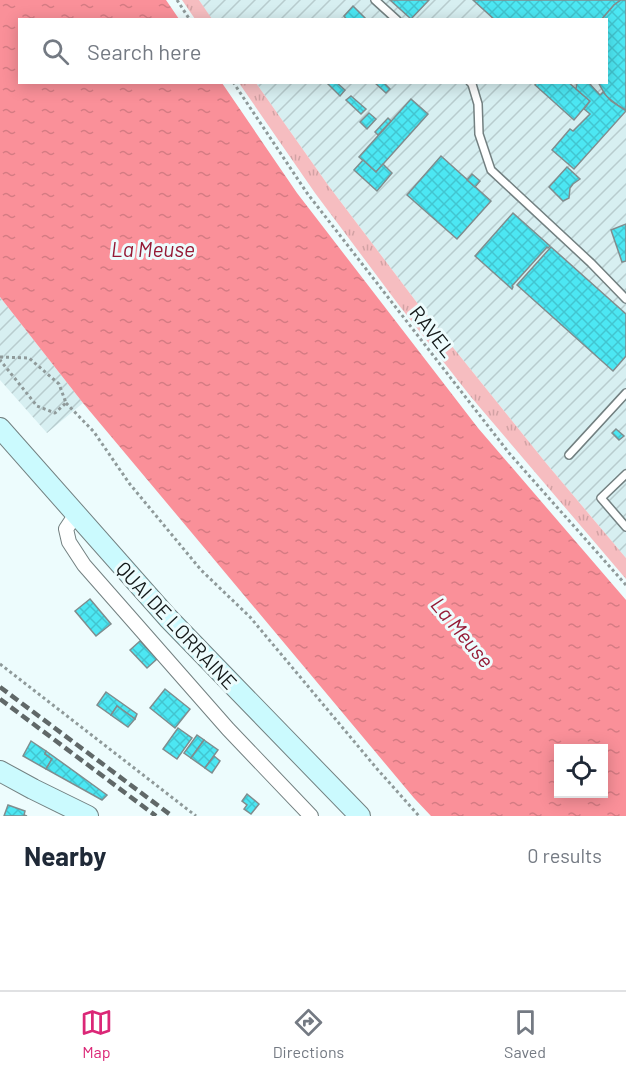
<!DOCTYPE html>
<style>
body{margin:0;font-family:Barlow,sans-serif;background:#f2f2f3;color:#1f2937}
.controls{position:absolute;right:18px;bottom:18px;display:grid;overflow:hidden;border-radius:0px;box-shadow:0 3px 15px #0003}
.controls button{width:54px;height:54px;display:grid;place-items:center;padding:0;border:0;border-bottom:2px solid #e0e1e3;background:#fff;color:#1f2937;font:30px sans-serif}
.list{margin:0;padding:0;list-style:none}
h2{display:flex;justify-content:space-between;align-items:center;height:78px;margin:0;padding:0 24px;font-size:26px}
h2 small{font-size:20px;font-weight:400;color:#747a83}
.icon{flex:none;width:33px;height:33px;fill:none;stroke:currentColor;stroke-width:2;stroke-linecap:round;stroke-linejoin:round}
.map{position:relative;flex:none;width:626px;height:816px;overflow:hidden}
.search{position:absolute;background:#fff;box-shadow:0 3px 15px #0003;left:18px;right:18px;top:18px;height:66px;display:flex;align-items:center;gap:15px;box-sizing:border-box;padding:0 21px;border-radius:0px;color:#747a83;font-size:22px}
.sheet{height:174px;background:#fff}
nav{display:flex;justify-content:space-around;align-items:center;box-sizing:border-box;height:84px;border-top:2px solid #e0e1e3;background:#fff;font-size:16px;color:#747a83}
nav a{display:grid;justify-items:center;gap:3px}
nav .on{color:#db2777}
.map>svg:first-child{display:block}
.industrial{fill:url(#industrial-furrows)}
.grass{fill:url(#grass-tufts)}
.water{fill:url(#water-ripples);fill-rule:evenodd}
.building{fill:url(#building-cross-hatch);stroke:#808d8e;stroke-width:1.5}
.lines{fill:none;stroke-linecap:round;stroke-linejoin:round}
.lane-casing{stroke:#738081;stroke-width:10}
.street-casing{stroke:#738081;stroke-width:16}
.secondary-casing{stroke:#738081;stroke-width:22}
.path{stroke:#8f9a9a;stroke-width:3;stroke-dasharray:3 3;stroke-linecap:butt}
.lane{stroke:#fff;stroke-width:7}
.street{stroke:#fff;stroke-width:14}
.secondary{stroke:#cbfafe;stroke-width:20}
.rail{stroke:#606868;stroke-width:4.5;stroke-dasharray:9 4.5;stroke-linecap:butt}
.labels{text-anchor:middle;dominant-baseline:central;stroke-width:6;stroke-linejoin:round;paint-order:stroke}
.street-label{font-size:20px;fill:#131818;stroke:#edfcfd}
.water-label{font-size:21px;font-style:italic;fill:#951a35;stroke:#edfcfd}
</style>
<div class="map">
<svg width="626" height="816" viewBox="0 0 626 816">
<defs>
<pattern id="industrial-furrows" width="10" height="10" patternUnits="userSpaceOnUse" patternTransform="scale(1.5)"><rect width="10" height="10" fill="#d7eff1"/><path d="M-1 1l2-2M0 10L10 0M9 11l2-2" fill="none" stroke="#b8ccce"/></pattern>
<pattern id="grass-tufts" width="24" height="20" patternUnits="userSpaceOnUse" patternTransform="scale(1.5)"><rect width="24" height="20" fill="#f6bdc0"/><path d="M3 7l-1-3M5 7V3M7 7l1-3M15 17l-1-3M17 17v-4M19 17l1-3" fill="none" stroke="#d2a2a4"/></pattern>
<pattern id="water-ripples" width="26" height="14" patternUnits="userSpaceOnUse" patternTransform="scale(1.5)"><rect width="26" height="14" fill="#fa9099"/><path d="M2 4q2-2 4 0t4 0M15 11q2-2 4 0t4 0" fill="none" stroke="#d57b83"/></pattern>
<pattern id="building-cross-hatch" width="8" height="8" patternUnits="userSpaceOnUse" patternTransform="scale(1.5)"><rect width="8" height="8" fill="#4ce7f3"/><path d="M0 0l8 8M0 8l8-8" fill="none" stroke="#42c5d0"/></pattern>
</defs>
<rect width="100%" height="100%" fill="#edfcfd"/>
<g class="industrial">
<polygon points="199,0 626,0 626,558 546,463 418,304 328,185 256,83 606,82 606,20 212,20"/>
<polygon points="0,297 83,403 47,433 0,380"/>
</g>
<g class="grass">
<polygon points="182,0 199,0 212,19 195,19"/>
<polygon points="239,83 256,83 328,185 418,304 546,463 626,558 626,579 471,397 398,304 315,193"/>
</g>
<path class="water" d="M0 0H166L179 19 20 20V82L222 83 297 193 478 428 626 600V816H431L414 798 83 403 0 297ZM558 748H604V794H558Z"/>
<g class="building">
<polygon points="390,0 429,0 411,19"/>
<polygon points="473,0 621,0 614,5 601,20 495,20"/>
<polygon points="621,0 626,0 626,110 619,106 606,96 598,82 606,82 606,20 601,20 614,5"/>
<polygon points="353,6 365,18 364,20 347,20 344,16"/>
<polygon points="326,82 336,82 345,90 340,96"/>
<polygon points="374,82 383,82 390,89 386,93"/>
<polygon points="537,82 568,82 590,101 574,120 535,85"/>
<polygon points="577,82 588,82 600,95 603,92 611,101 626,111 574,169 552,150 570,129 573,131 590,114 584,109 590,101 576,89"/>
<polygon points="351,96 366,109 361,114 346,100"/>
<polygon points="411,99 428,114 376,172 359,157"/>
<polygon points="369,113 376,119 367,129 360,122"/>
<polygon points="388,118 391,121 378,135 375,132"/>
<polygon points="441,156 491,201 457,239 407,195"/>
<polygon points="363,160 376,172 383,164 392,173 377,191 354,170"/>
<polygon points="567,167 580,179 573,184 570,188 569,198 563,201 549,187"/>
<polygon points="472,174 480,181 475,187 467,180"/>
<polygon points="513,213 550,246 548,248 547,247 512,286 513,287 512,289 475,256"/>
<polygon points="626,224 626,261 622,262 611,230"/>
<polygon points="551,247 626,314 626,356 613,371 517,285"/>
<polygon points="616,429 624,436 619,440 612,433"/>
<polygon points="90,599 111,624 96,636 75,611"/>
<polygon points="140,641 157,659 147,668 130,650"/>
<polygon points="165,689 190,709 175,728 150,708"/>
<polygon points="106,692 137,714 135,719 117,706 111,715 97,705"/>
<polygon points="117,706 135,719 128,727 111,715"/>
<polygon points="178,728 192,738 177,759 163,749"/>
<polygon points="197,735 204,740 191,758 184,753"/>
<polygon points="204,740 218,750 205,768 191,758"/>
<polygon points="31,741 46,751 45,754 52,759 46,769 23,756"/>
<polygon points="46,751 107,795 102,800 46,769 52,759 45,754"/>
<polygon points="214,756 220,761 212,773 205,768"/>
<polygon points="247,794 259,804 251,814 244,809 247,805 242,801"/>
<polygon points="8,805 25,811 24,815 27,816 4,816"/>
</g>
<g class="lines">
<defs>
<g id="lane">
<polyline points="375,0 397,20"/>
<polyline points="470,82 472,84 478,104 479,134 491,170 591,263 626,299"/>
<polyline points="569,455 626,393"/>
<polyline points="626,474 601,498 626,527"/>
</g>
<polyline id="street" points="76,514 66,529 69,542 84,565 228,729 311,816"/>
<g id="secondary">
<polyline points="0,428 168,618 360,816"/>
<polyline points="0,771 33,789 88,816"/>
</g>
</defs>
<use href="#lane" class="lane-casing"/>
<use href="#street" class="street-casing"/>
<use href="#secondary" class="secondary-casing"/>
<g class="path">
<polyline points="177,0 190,20"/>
<polyline points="233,82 307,193 509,453 626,585"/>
<polyline points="0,357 29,358 59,384 66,403 55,413 37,406 0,360"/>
<polyline points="66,403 94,432 129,483 201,570 250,617 378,770 419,816"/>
<polyline points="0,664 196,816"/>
</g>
<use href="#lane" class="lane"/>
<use href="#street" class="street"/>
<use href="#secondary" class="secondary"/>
<g class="rail">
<polyline points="0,687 172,816"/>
<polyline points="0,699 156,816"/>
</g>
</g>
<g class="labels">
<g class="street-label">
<text transform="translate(433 331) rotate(52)">RAVEL</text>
<text transform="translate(177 625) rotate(47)">QUAI DE LORRAINE</text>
</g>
<g class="water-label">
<text x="153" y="248">La Meuse</text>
<text transform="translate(463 632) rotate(50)">La Meuse</text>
</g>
</g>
</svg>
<div class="controls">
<button><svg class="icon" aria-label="locate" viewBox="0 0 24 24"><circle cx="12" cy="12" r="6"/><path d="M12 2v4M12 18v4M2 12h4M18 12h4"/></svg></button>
</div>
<div class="search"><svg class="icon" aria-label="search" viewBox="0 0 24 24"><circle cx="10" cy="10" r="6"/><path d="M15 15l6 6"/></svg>Search here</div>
</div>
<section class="sheet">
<h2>Nearby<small>0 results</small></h2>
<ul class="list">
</ul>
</section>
<nav>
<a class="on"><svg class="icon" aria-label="map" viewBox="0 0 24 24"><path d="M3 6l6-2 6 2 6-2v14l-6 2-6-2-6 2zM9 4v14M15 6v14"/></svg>Map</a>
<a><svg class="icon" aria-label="directions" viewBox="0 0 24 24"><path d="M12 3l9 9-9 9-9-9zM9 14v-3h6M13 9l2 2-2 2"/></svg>Directions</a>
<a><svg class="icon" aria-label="saved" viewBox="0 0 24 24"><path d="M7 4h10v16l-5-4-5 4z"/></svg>Saved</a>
</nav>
